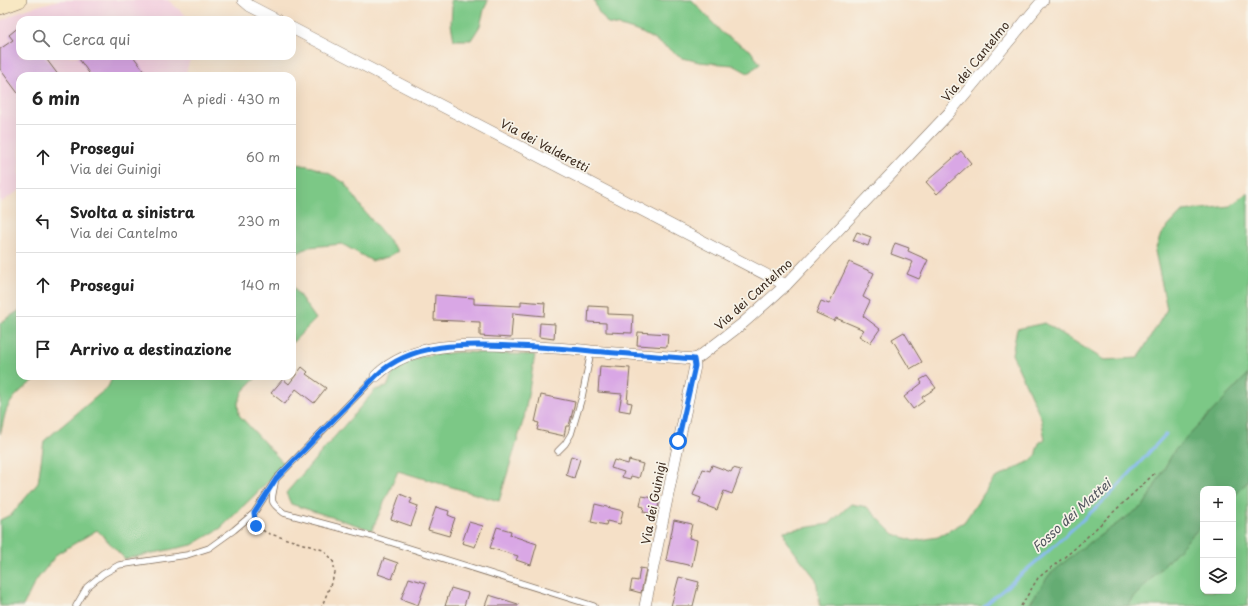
<!DOCTYPE html>
<html lang="it">
<meta charset="utf-8">
<style>
body{margin:0;font-family:"Playpen Sans",sans-serif;background:#f6f6f6;color:#222}
.controls{position:absolute;right:12px;bottom:12px;display:grid;overflow:hidden;border-radius:8px;box-shadow:0 4px 16px #0002}
.controls button{width:36px;height:36px;display:grid;place-items:center;padding:0;border:0;border-bottom:1px solid #e0e0e0;background:#fff;color:#222;font:20px sans-serif}
.stop{position:absolute;width:12px;height:12px;margin:-9px;border:3px solid #1a73e8;border-radius:50%;background:#fff}
.stop.end{background:#1a73e8;border-color:#fff;box-shadow:0 1px 4px #0008}
.list{margin:0;padding:0;list-style:none}
h2{display:flex;justify-content:space-between;align-items:center;height:52px;margin:0;padding:0 16px;font-size:17px}
h2 small{font-size:13px;font-weight:400;color:#767676}
.list li{display:grid;grid-template-columns:26px 1fr auto;gap:12px;align-items:center;box-sizing:border-box;height:64px;padding:0 16px;border-top:1px solid #e0e0e0}
.list b{display:block;font-size:15px;white-space:nowrap}
.list p{margin:0;font-size:13px;white-space:nowrap;color:#767676}
.list em{font-size:13px;font-style:normal;color:#767676}
.icon{flex:none;width:22px;height:22px;fill:none;stroke:currentColor;stroke-width:2;stroke-linecap:round;stroke-linejoin:round}
.map{position:relative;flex:none;width:1248px;height:606px;overflow:hidden}
.search{position:absolute;background:#fff;box-shadow:0 4px 16px #0002;left:16px;top:16px;width:280px;height:44px;display:flex;align-items:center;gap:10px;box-sizing:border-box;padding:0 14px;border-radius:12px;color:#767676;font-size:15px}
.panel{position:absolute;background:#fff;box-shadow:0 4px 16px #0002;left:16px;top:72px;width:280px;height:308px;border-radius:12px}
.map>svg:first-child{display:block}
.built{fill:#f3cfdf}
.green{fill:#7cc886;stroke:#5c7952;fill-rule:evenodd}
.forest{fill:#65ac73;stroke:#506b48}
.lines{fill:none;stroke-linecap:round;stroke-linejoin:round}
.stream{stroke:#85b8f2;stroke-width:3}
.building{fill:#d9a7e5}
.service-casing{stroke:#7c6a59;stroke-width:7}
.minor-casing{stroke:#7c6a59;stroke-width:12}
.secondary-casing{stroke:#7c6a59;stroke-width:16}
.path{stroke:#7c6a59;stroke-width:1.5;stroke-dasharray:3 3;stroke-linecap:butt}
.service{stroke:#fff;stroke-width:5.5}
.minor{stroke:#fff;stroke-width:11}
.secondary{stroke:#f8e8c3;stroke-width:15}
.route{stroke:#1a73e8;stroke-width:5}
.labels{text-anchor:middle;dominant-baseline:central;stroke-width:3.5;stroke-linejoin:round;paint-order:stroke}
.street-label{font-size:12px;fill:#3b2a1e;stroke:#f7f3e8}
.water-label{font-size:13px;font-style:italic;fill:#51555e;stroke:#f7f3e8}
</style>
<div class="map">
<svg width="1248" height="606" viewBox="0 0 1248 606">
<rect width="100%" height="100%" fill="#f7f3e8"/>
<filter id="ink" filterUnits="userSpaceOnUse"><feTurbulence type="fractalNoise" baseFrequency=".025" numOctaves="2"/><feDisplacementMap in="SourceGraphic" scale="8" xChannelSelector="R" yChannelSelector="G"/><feConvolveMatrix kernelMatrix="1 2 1 2 8 2 1 2 1" color-interpolation-filters="sRGB"/></filter>
<filter id="wash" filterUnits="userSpaceOnUse"><feTurbulence type="fractalNoise" baseFrequency=".012" numOctaves="4" result="noise"/><feDisplacementMap in="SourceGraphic" scale="16" xChannelSelector="R" yChannelSelector="G"/><feGaussianBlur stdDeviation="0.9" result="paint"/><feColorMatrix in="noise" values="0 0 0 0 0 0 0 0 0 0 0 0 0 0 0 0 0 1.4 0 .05"/><feComposite in="paint" operator="in"/></filter>
<g filter="url(#wash)">
<rect width="100%" height="100%" fill="#f5e0c7"/>
<polygon class="built" points="59,0 168,0 191,20 20,20 20,56 191,56 185,76 20,76 20,190 0,203 0,21 23,10"/>
<g class="green">
<polygon points="450,0 488,0 484,10 480,26 471,40 454,40 451,24 452,7"/>
<polygon points="594,0 692,0 722,33 750,50 760,64 748,73 733,65 699,62 683,58 655,40 640,32 624,27 608,24 598,11"/>
<polygon points="292,163 313,167 330,174 345,183 364,211 398,251 388,257 372,261 342,244 309,247 294,255 292,260"/>
<path d="M1248 192V606H820L816 579 786 541 784 531 829 524 851 504 867 507 894 534 914 541 938 537 964 522 994 479 1032 460 1037 454 1036 452 1039 443 1045 439 1041 418 1012 354 1017 329 1045 323 1104 360 1138 358 1167 309 1155 251 1161 234 1183 211 1230 206ZM1203 489H1233V591H1203Z"/>
<polygon points="292,285 316,319 292,343"/>
<path d="M20 310V376H40C28 385 15 393 8 407 4 413 3 426 0 434V323Z"/>
<polygon points="459,352 535,355 524,418 499,501 398,471 372,530 291,504 286,493 375,390 387,387 394,371 407,363 422,356"/>
<polygon points="113,376 258,376 243,391 238,403 239,415 285,465 221,528 192,545 125,559 97,530 57,554 35,582 23,606 0,606 0,520 12,514 38,483 44,441 108,387"/>
</g>
<polygon class="forest" points="1248,374 1248,481 1233,498 1233,489 1203,489 1203,524 1135,596 1128,606 1028,606 1049,575 1079,550 1144,505 1174,451"/>
<g class="lines">
<polyline class="stream" points="984,606 1045,554 1109,496 1166,434"/>
</g>
<g id="blocks">
<g class="building">
<polygon points="20,26 20,56 44,56 59,76 20,76 20,96 0,69 0,49 13,40 9,35"/>
<polygon points="77,56 133,56 148,76 91,76"/>
<polygon points="961,151 971,163 937,194 926,182"/>
<polygon points="857,232 871,237 868,246 853,240"/>
<polygon points="895,243 909,248 908,251 928,260 919,279 907,274 913,262 891,254"/>
<polygon points="849,262 874,273 863,297 870,301 863,316 880,329 870,343 859,336 864,330 836,318 834,321 816,313 821,301 829,304"/>
<polygon points="435,295 474,298 474,304 521,306 521,301 545,303 544,316 513,313 511,338 480,336 480,322 434,320"/>
<polygon points="589,306 608,307 608,314 633,315 632,333 606,332 606,323 588,322"/>
<polygon points="540,323 555,324 554,339 539,337"/>
<polygon points="638,332 668,334 667,347 637,345"/>
<polygon points="904,332 922,362 910,369 892,339"/>
<polygon points="600,366 630,368 627,402 632,403 630,412 619,410 622,394 598,392"/>
<polygon points="302,367 308,372 306,374 326,388 314,403 296,389 285,404 271,393 283,379 289,384"/>
<polygon points="927,376 936,388 922,397 924,401 913,409 904,397 922,383 920,380"/>
<polygon points="541,395 575,402 569,426 566,426 564,436 537,430 539,423 535,422"/>
<polygon points="571,456 580,459 574,478 566,475"/>
<polygon points="614,460 628,464 629,460 643,464 639,478 631,476 630,479 622,477 624,472 611,468"/>
<polygon points="712,465 731,472 733,468 741,470 732,494 724,491 717,510 699,503 701,498 693,495 703,469 710,471"/>
<polygon points="400,494 412,499 410,503 418,506 411,526 391,519"/>
<polygon points="642,496 660,499 657,511 654,510 653,514 643,512 644,507 640,506"/>
<polygon points="595,504 623,511 620,524 607,521 606,525 591,522"/>
<polygon points="436,507 449,511 448,515 455,518 449,536 428,530"/>
<polygon points="674,520 692,524 689,538 697,540 692,566 666,560"/>
<polygon points="469,522 483,526 475,547 462,543"/>
<polygon points="497,527 511,531 510,535 537,544 531,565 516,560 518,556 490,548"/>
<polygon points="384,558 398,563 392,579 378,574"/>
<polygon points="640,568 646,569 641,593 630,590 632,580 638,581"/>
<polygon points="679,577 699,582 693,606 671,606"/>
<polygon points="409,578 426,583 418,605 401,599"/>
<polygon points="451,588 468,593 464,606 445,606"/>
<polygon points="489,595 518,604 518,606 485,606"/>
</g>
</g>
</g>
<g filter="url(#ink)">
<use href="#blocks" fill-opacity="0" stroke="#7c6a59" stroke-width="1"/>
<g class="lines">
<defs>
<g id="service">
<polyline points="558,451 565,444 571,434 582,397 591,351"/>
<path d="M275 483C272 501 268 501 284 513L374 537 594 606"/>
<polyline points="76,606 87,587 103,574 119,565 187,555 209,548 234,530 254,513 276,479 376,376"/>
</g>
<g id="minor">
<polyline points="243,0 250,6 277,20"/>
<polyline points="292,28 786,285"/>
<path d="M376 376C412 341 468 344 515 346 540 347 565 348 591 351 625 354 660 356 694 359L699 357 742 324 786 285 949 113 1043 0"/>
<polyline points="645,606 679,441 695,366 694,359"/>
</g>
<polyline id="secondary" points="0,7 19,0"/>
</defs>
<use href="#service" class="service-casing"/>
<use href="#minor" class="minor-casing"/>
<use href="#secondary" class="secondary-casing"/>
<g class="path">
<polyline points="255,522 256,526 267,533 323,550 333,560 335,573 322,606"/>
<polyline points="1021,606 1038,578 1072,551 1155,473"/>
</g>
<use href="#service" class="service"/>
<use href="#minor" class="minor"/>
<use href="#secondary" class="secondary"/>
</g>
</g>
<g class="lines" filter="url(#ink)">
<path class="route" d="M256 526 254 513 276 479 376 376C412 341 468 344 515 346 540 347 565 348 591 351 625 354 660 356 694 359L695 366 678 441"/>
</g>
<g class="labels">
<g class="street-label">
<text transform="translate(975 61) rotate(-51)">Via dei Cantelmo</text>
<text transform="translate(545 145) rotate(28)">Via dei Valderetti</text>
<text transform="translate(753 294) rotate(-42)">Via dei Cantelmo</text>
<text transform="translate(653 503) rotate(-79)">Via dei Guinigi</text>
</g>
<g class="water-label">
<text transform="translate(1071 515) rotate(-42)">Fosso dei Mattei</text>
</g>
</g>
</svg>
<div class="controls">
<button>+</button>
<button>−</button>
<button><svg class="icon" aria-label="layers" viewBox="0 0 24 24"><path d="M12 4l9 5-9 5-9-5zM3 14l9 5 9-5"/></svg></button>
</div>
<div class="stop" style="left:678px;top:441px"></div>
<div class="stop end" style="left:256px;top:526px"></div>
<div class="search"><svg class="icon" aria-label="search" viewBox="0 0 24 24"><circle cx="10" cy="10" r="6"/><path d="M15 15l6 6"/></svg>Cerca qui</div>
<section class="panel">
<h2>6 min<small>A piedi · 430 m</small></h2>
<ul class="list">
<li><svg class="icon" aria-label="ahead" viewBox="0 0 24 24"><path d="M12 20V5M6 11l6-6 6 6"/></svg><div><b>Prosegui</b><p>Via dei Guinigi</p></div><em>60 m</em></li>
<li><svg class="icon" aria-label="left" viewBox="0 0 24 24"><path d="M17 20v-9H6M10 6l-5 5 5 5"/></svg><div><b>Svolta a sinistra</b><p>Via dei Cantelmo</p></div><em>230 m</em></li>
<li><svg class="icon" aria-label="ahead" viewBox="0 0 24 24"><path d="M12 20V5M6 11l6-6 6 6"/></svg><div><b>Prosegui</b></div><em>140 m</em></li>
<li><svg class="icon" aria-label="arrive" viewBox="0 0 24 24"><path d="M6 21V4h12l-3 4 3 4H6"/></svg><div><b>Arrivo a destinazione</b></div></li>
</ul>
</section>
</div>
